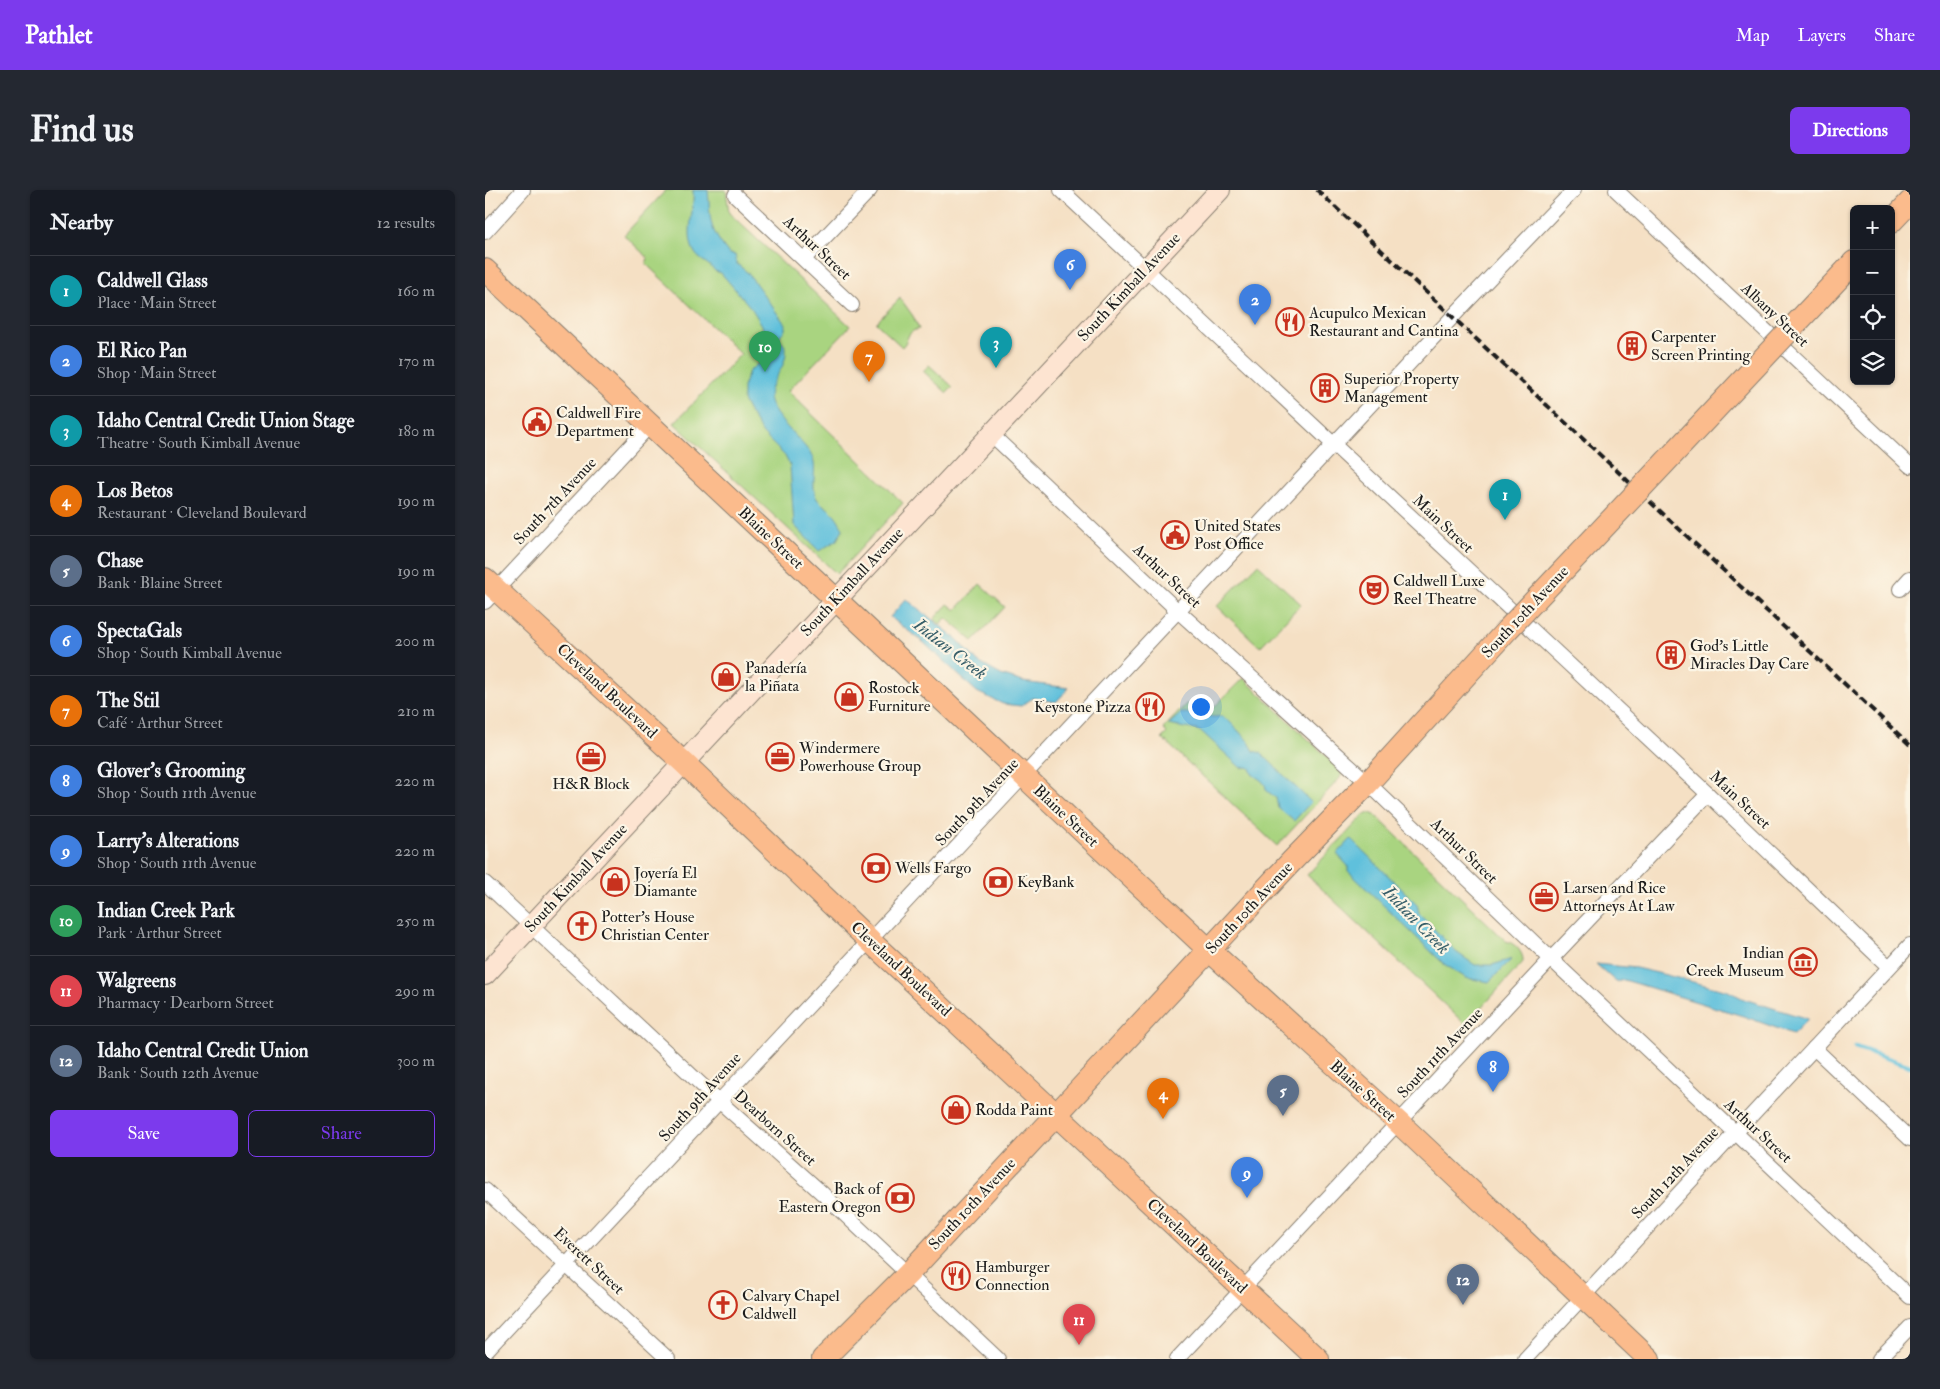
<!DOCTYPE html>
<meta charset="utf-8">
<style>
body{margin:0;font-family:"IM FELL Double Pica",serif;background:#242831;color:#f1f3f6}
.controls{position:absolute;right:15px;top:15px;display:grid;overflow:hidden;border-radius:8px;box-shadow:0 1px 4px #0004}
.controls button{width:45px;height:45px;display:grid;place-items:center;padding:0;border:0;border-bottom:1px solid #363941;background:#171b24;color:#f1f3f6;font:25px sans-serif}
.you{position:absolute;left:715px;top:516px;width:18px;height:18px;margin:-12px;border:4px solid #fff;border-radius:50%;background:#1a73e8;box-shadow:0 0 0 8px #1a73e833}
.badge{display:grid;place-items:center;width:32px;height:32px;border-radius:50%;background:#7c3aed;color:#fff;font-size:16px;font-weight:700}
.pin{position:absolute;translate:-50% -41px;filter:drop-shadow(0 1px 2px #0008)}
.pin::after{content:'';position:absolute;top:26px;width:18px;height:15px;background:inherit;clip-path:polygon(0 0,100% 0,50% 100%)}
.list{margin:0;padding:0;list-style:none}
h2{display:flex;justify-content:space-between;align-items:center;height:65px;margin:0;padding:0 20px;font-size:21px}
h2 small{font-size:16px;font-weight:400;color:#9ea1a6}
.list li{display:grid;grid-template-columns:32px 1fr auto;gap:15px;align-items:center;box-sizing:border-box;height:70px;padding:0 20px;border-top:1px solid #363941}
.list b{display:block;font-size:19px;white-space:nowrap}
.list p{margin:0;font-size:16px;white-space:nowrap;color:#9ea1a6}
.list em{font-size:16px;font-style:normal;color:#9ea1a6}
.actions{display:flex;gap:10px;padding:15px 20px}
.actions a{flex:1;padding:11px 0;border:1px solid #7c3aed;border-radius:8px;text-align:center;font-size:18px;color:#7c3aed}
.actions .main{background:#7c3aed;color:#fff}
.icon{flex:none;width:28px;height:28px;fill:none;stroke:currentColor;stroke-width:2;stroke-linecap:round;stroke-linejoin:round}
.map{position:relative;flex:none;width:1425px;height:1169px;overflow:hidden;border-radius:8px}
header{display:flex;align-items:center;gap:30px;box-sizing:border-box;height:70px;padding:0 25px;background:#7c3aed;color:#fff}
header strong{font-size:24px}
nav{display:flex;gap:28px;margin-inline-start:auto;font-size:18px}
.intro{display:flex;align-items:center;justify-content:space-between;box-sizing:border-box;height:120px;padding:0 30px}
h1{margin:0;font-size:35px}
.button{padding:12px 22px;border-radius:8px;background:#7c3aed;color:#fff;font-size:18px;font-weight:700}
main{display:flex;gap:30px;padding:0 30px}
aside{flex:1;background:#171b24;border-radius:8px;box-shadow:0 1px 4px #0004}
.map>svg:first-child{display:block}
.green{fill:#a9d480;stroke:#62784e}
.water{fill:#5ec0dc;stroke:#3d6e7c}
.lines{fill:none;stroke-linecap:round;stroke-linejoin:round}
.stream{stroke:#5ec0dc;stroke-width:4.5}
.street-casing{stroke:#887e70;stroke-width:16}
.secondary-casing{stroke:#887e70;stroke-width:22}
.primary-casing{stroke:#887e70;stroke-width:24}
.street{stroke:#fff;stroke-width:14}
.secondary{stroke:#fde4d1;stroke-width:20}
.primary{stroke:#fbbb8c;stroke-width:22}
.rail{stroke:#1c1c1c;stroke-width:4;stroke-dasharray:8 4;stroke-linecap:butt}
.primary-bridge-casing{stroke:#887e70;stroke-width:24;stroke-linecap:butt}
.primary-bridge{stroke:#fbbb8c;stroke-width:22}
.labels{text-anchor:middle;dominant-baseline:central;stroke-width:4.5;stroke-linejoin:round;paint-order:stroke}
.street-label{font-size:16px;fill:#1c1c1c;stroke:#fcf5e5}
.poi-label{font-size:16px;fill:#1c1c1c;stroke:#fcf5e5;text-anchor:start}
.water-label{font-size:18px;font-style:italic;fill:#365e69;stroke:#fcf5e5}
</style>
<header>
<strong>Pathlet</strong>
<nav><a>Map</a><a>Layers</a><a>Share</a></nav>
</header>
<div class="intro"><h1>Find us</h1><a class="button">Directions</a></div>
<main>
<aside>
<h2>Nearby<small>12 results</small></h2>
<ul class="list">
<li><span class="badge" style="background:#0f9aa8">1</span><div><b>Caldwell Glass</b><p>Place · Main Street</p></div><em>160 m</em></li>
<li><span class="badge" style="background:#3f7fe0">2</span><div><b>El Rico Pan</b><p>Shop · Main Street</p></div><em>170 m</em></li>
<li><span class="badge" style="background:#0f9aa8">3</span><div><b>Idaho Central Credit Union Stage</b><p>Theatre · South Kimball Avenue</p></div><em>180 m</em></li>
<li><span class="badge" style="background:#e8710a">4</span><div><b>Los Betos</b><p>Restaurant · Cleveland Boulevard</p></div><em>190 m</em></li>
<li><span class="badge" style="background:#5c6f8a">5</span><div><b>Chase</b><p>Bank · Blaine Street</p></div><em>190 m</em></li>
<li><span class="badge" style="background:#3f7fe0">6</span><div><b>SpectaGals</b><p>Shop · South Kimball Avenue</p></div><em>200 m</em></li>
<li><span class="badge" style="background:#e8710a">7</span><div><b>The Stil</b><p>Café · Arthur Street</p></div><em>210 m</em></li>
<li><span class="badge" style="background:#3f7fe0">8</span><div><b>Glover's Grooming</b><p>Shop · South 11th Avenue</p></div><em>220 m</em></li>
<li><span class="badge" style="background:#3f7fe0">9</span><div><b>Larry's Alterations</b><p>Shop · South 11th Avenue</p></div><em>220 m</em></li>
<li><span class="badge" style="background:#2e9e5b">10</span><div><b>Indian Creek Park</b><p>Park · Arthur Street</p></div><em>250 m</em></li>
<li><span class="badge" style="background:#e0444e">11</span><div><b>Walgreens</b><p>Pharmacy · Dearborn Street</p></div><em>290 m</em></li>
<li><span class="badge" style="background:#5c6f8a">12</span><div><b>Idaho Central Credit Union</b><p>Bank · South 12th Avenue</p></div><em>300 m</em></li>
</ul>
<div class="actions"><a class="main">Save</a><a>Share</a></div>
</aside>
<div class="map">
<svg width="1425" height="1169" viewBox="0 0 1425 1169">
<rect width="100%" height="100%" fill="#fcf5e5"/>
<filter id="ink" filterUnits="userSpaceOnUse"><feTurbulence type="fractalNoise" baseFrequency=".02" numOctaves="2"/><feDisplacementMap in="SourceGraphic" scale="10" xChannelSelector="R" yChannelSelector="G"/><feConvolveMatrix kernelMatrix="1 2 1 2 8 2 1 2 1" color-interpolation-filters="sRGB"/></filter>
<filter id="wash" filterUnits="userSpaceOnUse"><feTurbulence type="fractalNoise" baseFrequency=".0096" numOctaves="4" result="noise"/><feDisplacementMap in="SourceGraphic" scale="20" xChannelSelector="R" yChannelSelector="G"/><feGaussianBlur stdDeviation="1.12" result="paint"/><feColorMatrix in="noise" values="0 0 0 0 0 0 0 0 0 0 0 0 0 0 0 0 0 1.4 0 .05"/><feComposite in="paint" operator="in"/></filter>
<g filter="url(#wash)">
<rect width="100%" height="100%" fill="#f5e0c4"/>
<g class="green">
<polygon points="181,0 241,0 244,23 365,136 303,201 418,313 352,384 189,233 256,164 161,74 163,68 139,45"/>
<path d="M415 108 428 126 434 139C420 142 425 149 417 157L391 133Z"/>
<polygon points="444,175 468,197 462,203 438,181"/>
<polygon points="773,374 816,414 775,457 732,416"/>
<polygon points="495,394 520,417 488,451 461,428 455,434 449,429 463,414 471,420"/>
<polygon points="758,488 855,579 857,583 855,588 792,656 677,548 682,543 678,539 701,514 728,518"/>
<path d="M885 623 890 625 1021 751C1030 753 1039 763 1038 772L981 835 822 685 879 625Z"/>
</g>
<g class="water">
<path d="M208 0H223C226 33 223 37 244 64L250 65 252 74 263 83 300 134V140L296 144 294 149 301 157C301 162 301 167 299 172 295 184 281 197 285 211 290 229 314 247 325 263 334 276 326 290 330 304 332 312 339 315 345 320 351 325 355 332 358 339L352 350 334 361 309 335 305 276 300 266 278 244 263 220 258 210V197L264 181 274 173 278 161 279 145 277 135 267 119 236 83 230 81C225 74 214 70 210 63 199 46 210 20 208 0Z"/>
<polygon points="421,409 472,449 493,472 516,485 538,492 584,498 571,512 548,508 536,516 518,514 492,502 438,452 405,427"/>
<path d="M696 523H702L708 526C718 524 727 529 737 526L746 533 764 552 769 561 776 563 826 612 809 631 793 618 791 608 781 600C781 591 773 589 767 584L765 578 760 577 756 578 718 543 712 540 683 535Z"/>
<polygon points="866,649 932,714 934,723 971,762 990,775 1007,775 1027,769 1004,792 981,788 959,774 863,681 863,676 852,664"/>
<polygon points="1111,774 1151,778 1181,785 1243,801 1259,809 1323,829 1308,844 1258,826 1153,794 1139,790 1131,792"/>
</g>
<g class="lines">
<polyline class="stream" points="1370,857 1425,876"/>
</g>
</g>
<g filter="url(#ink)">
<g class="lines">
<defs>
<g id="street">
<polyline points="576,0 1223,604 1404,777"/>
<polyline points="1131,0 1425,276"/>
<polyline points="250,5 367,115"/>
<polyline points="0,42 38,0"/>
<polyline points="319,69 385,0"/>
<polyline points="506,244 693,421 883,593 1066,769 1425,1107"/>
<polyline points="1415,399 1425,388"/>
<polyline points="0,412 166,234"/>
<polyline points="0,693 234,911 338,1004 513,1169"/>
<polyline points="1329,858 1425,949"/>
<polyline points="0,1000 183,1169"/>
<polyline points="0,1162 975,119 1089,0"/>
<polyline points="692,1169 1066,769 1223,604"/>
<polyline points="1040,1169 1425,755"/>
<polyline points="1394,1169 1425,1137"/>
</g>
<polyline id="secondary" points="0,785 735,0"/>
<g id="primary">
<polyline points="1406,32 1425,12"/>
<polyline points="0,80 724,760 914,933 1164,1169"/>
<polyline points="1305,140 1369,72"/>
<polyline points="0,389 199,573 385,751 833,1169"/>
<polyline points="338,1169 423,1084 806,672 883,593 1022,440"/>
</g>
</defs>
<use href="#street" class="street-casing"/>
<use href="#secondary" class="secondary-casing"/>
<use href="#primary" class="primary-casing"/>
<use href="#street" class="street"/>
<use href="#secondary" class="secondary"/>
<use href="#primary" class="primary"/>
<polyline class="rail" points="832,0 1425,555"/>
<defs>
<polyline id="primary-bridge" points="1022,440 1305,140"/>
</defs>
<use href="#primary-bridge" class="primary-bridge-casing"/>
<use href="#primary-bridge" class="primary-bridge"/>
</g>
</g>
<defs>
<symbol id="restaurant-ring" viewBox="-11 -11 22 22"><circle r="9.5" fill="#fcf5e5" stroke="#c8321e" stroke-width="1.5"/><path d="M-5-6h1v4h1v-4h1v4h1v-4h1v5L-1.5 .5V6h-2V.5L-5-1ZM5-6V6H3V1.5H1.5Q1.5-4 5-6Z" fill="#c8321e"/></symbol>
<symbol id="building-ring" viewBox="-11 -11 22 22"><circle r="9.5" fill="#fcf5e5" stroke="#c8321e" stroke-width="1.5"/><path d="M-4-6H4V6H1V3H-1V6H-4ZM-2.5-4.3h1.7v1.8h-1.7ZM.8-4.3h1.7v1.8H.8ZM-2.5-1h1.7V.8h-1.7ZM.8-1h1.7V.8H.8Z" fill="#c8321e"/></symbol>
<symbol id="civic-ring" viewBox="-11 -11 22 22"><circle r="9.5" fill="#fcf5e5" stroke="#c8321e" stroke-width="1.5"/><path d="M-.6-6.5H3V-4.5H.6V-3L4-1V1h2V6H-6V1h2V-1L-.6-3ZM-1.2 2.5V6h2.4V2.5Z" fill="#c8321e"/></symbol>
<symbol id="theatre-ring" viewBox="-11 -11 22 22"><circle r="9.5" fill="#fcf5e5" stroke="#c8321e" stroke-width="1.5"/><path d="M-5-5.5Q0-4 5-5.5V0Q5 5 0 6Q-5 5-5 0ZM-3.3-2.5H-1v1.5H-3.3ZM1-2.5H3.3v1.5H1ZM-2.8 1Q0 5.5 2.8 1Z" fill="#c8321e"/></symbol>
<symbol id="shop-ring" viewBox="-11 -11 22 22"><circle r="9.5" fill="#fcf5e5" stroke="#c8321e" stroke-width="1.5"/><path d="M-5-2.5h2.3a2.7 3.5 0 0 1 5.4 0H5L5.5 6h-11ZM-1.5-2.5h3a1.5 2.3 0 0 0-3 0Z" fill="#c8321e"/></symbol>
<symbol id="office-ring" viewBox="-11 -11 22 22"><circle r="9.5" fill="#fcf5e5" stroke="#c8321e" stroke-width="1.5"/><path d="M-6-3h4V-5.5h4V-3h4V5H-6ZM-1-4.5V-3h2v-1.5ZM-6 0V1H6V0Z" fill="#c8321e"/></symbol>
<symbol id="bank-ring" viewBox="-11 -11 22 22"><circle r="9.5" fill="#fcf5e5" stroke="#c8321e" stroke-width="1.5"/><path d="M-6-4H6V4H-6ZM0-2.3a2.3 2.3 0 1 0 0 4.6a2.3 2.3 0 1 0 0-4.6Z" fill="#c8321e"/></symbol>
<symbol id="church-ring" viewBox="-11 -11 22 22"><circle r="9.5" fill="#fcf5e5" stroke="#c8321e" stroke-width="1.5"/><path d="M-1.2-6h2.4v3.5h3.3v2.4h-3.3V6h-2.4V-.1h-3.3v-2.4h3.3Z" fill="#c8321e"/></symbol>
<symbol id="museum-ring" viewBox="-11 -11 22 22"><circle r="9.5" fill="#fcf5e5" stroke="#c8321e" stroke-width="1.5"/><path d="M0-6L6-3V-2H-6V-3ZM-5-1h2V3h-2ZM-1-1h2V3h-2ZM3-1h2V3H3ZM-6 4H6V6H-6Z" fill="#c8321e"/></symbol>
</defs>
<g fill-rule="evenodd">
<use href="#restaurant-ring" x="789" y="116" width="32" height="32"/>
<use href="#building-ring" x="1131" y="140" width="32" height="32"/>
<use href="#building-ring" x="824" y="182" width="32" height="32"/>
<use href="#civic-ring" x="36" y="216" width="32" height="32"/>
<use href="#civic-ring" x="674" y="329" width="32" height="32"/>
<use href="#theatre-ring" x="873" y="384" width="32" height="32"/>
<use href="#building-ring" x="1170" y="449" width="32" height="32"/>
<use href="#shop-ring" x="225" y="471" width="32" height="32"/>
<use href="#shop-ring" x="348" y="491" width="32" height="32"/>
<use href="#restaurant-ring" x="649" y="501" width="32" height="32"/>
<use href="#office-ring" x="90" y="551" width="32" height="32"/>
<use href="#office-ring" x="279" y="551" width="32" height="32"/>
<use href="#bank-ring" x="375" y="662" width="32" height="32"/>
<use href="#shop-ring" x="114" y="676" width="32" height="32"/>
<use href="#bank-ring" x="497" y="676" width="32" height="32"/>
<use href="#office-ring" x="1043" y="691" width="32" height="32"/>
<use href="#church-ring" x="81" y="720" width="32" height="32"/>
<use href="#museum-ring" x="1302" y="756" width="32" height="32"/>
<use href="#shop-ring" x="455" y="904" width="32" height="32"/>
<use href="#bank-ring" x="399" y="992" width="32" height="32"/>
<use href="#restaurant-ring" x="455" y="1070" width="32" height="32"/>
<use href="#church-ring" x="222" y="1099" width="32" height="32"/>
</g>
<g class="labels">
<g class="street-label">
<text transform="translate(332 58) rotate(43)">Arthur Street</text>
<text transform="translate(644 97) rotate(-47)">South Kimball Avenue</text>
<text transform="translate(1290 125) rotate(43)">Albany Street</text>
<text transform="translate(70 311) rotate(-47)">South 7th Avenue</text>
<text transform="translate(958 334) rotate(43)">Main Street</text>
<text transform="translate(286 348) rotate(43)">Blaine Street</text>
<text transform="translate(682 386) rotate(43)">Arthur Street</text>
<text transform="translate(367 392) rotate(-47)">South Kimball Avenue</text>
<text transform="translate(1040 422) rotate(-47)">South 10th Avenue</text>
<text transform="translate(122 501) rotate(43)">Cleveland Boulevard</text>
<text transform="translate(1255 610) rotate(43)">Main Street</text>
<text transform="translate(492 612) rotate(-47)">South 9th Avenue</text>
<text transform="translate(581 626) rotate(43)">Blaine Street</text>
<text transform="translate(979 661) rotate(44)">Arthur Street</text>
<text transform="translate(91 688) rotate(-47)">South Kimball Avenue</text>
<text transform="translate(764 718) rotate(-47)">South 10th Avenue</text>
<text transform="translate(416 779) rotate(43)">Cleveland Boulevard</text>
<text transform="translate(955 863) rotate(-47)">South 11th Avenue</text>
<text transform="translate(878 901) rotate(42)">Blaine Street</text>
<text transform="translate(215 907) rotate(-48)">South 9th Avenue</text>
<text transform="translate(290 938) rotate(42)">Dearborn Street</text>
<text transform="translate(1273 941) rotate(43)">Arthur Street</text>
<text transform="translate(1190 983) rotate(-47)">South 12th Avenue</text>
<text transform="translate(487 1014) rotate(-47)">South 10th Avenue</text>
<text transform="translate(712 1056) rotate(43)">Cleveland Boulevard</text>
<text transform="translate(104 1071) rotate(43)">Everett Street</text>
</g>
<g class="poi-label">
<text x="824" y="123">Acupulco Mexican<tspan x="824" dy="18">Restaurant and Cantina</tspan></text>
<text x="1166" y="147">Carpenter<tspan x="1166" dy="18">Screen Printing</tspan></text>
<text x="859" y="189">Superior Property<tspan x="859" dy="18">Management</tspan></text>
<text x="71" y="223">Caldwell Fire<tspan x="71" dy="18">Department</tspan></text>
<text x="709" y="336">United States<tspan x="709" dy="18">Post Office</tspan></text>
<text x="908" y="391">Caldwell Luxe<tspan x="908" dy="18">Reel Theatre</tspan></text>
<text x="1205" y="456">God's Little<tspan x="1205" dy="18">Miracles Day Care</tspan></text>
<text x="260" y="478">Panadería<tspan x="260" dy="18">la Piñata</tspan></text>
<text x="383" y="498">Rostock<tspan x="383" dy="18">Furniture</tspan></text>
<text x="646" y="517" text-anchor="end">Keystone Pizza</text>
<text x="314" y="558">Windermere<tspan x="314" dy="18">Powerhouse Group</tspan></text>
<text x="106" y="594" text-anchor="middle">H&amp;R Block</text>
<text x="410" y="678">Wells Fargo</text>
<text x="149" y="683">Joyería El<tspan x="149" dy="18">Diamante</tspan></text>
<text x="532" y="692">KeyBank</text>
<text x="1078" y="698">Larsen and Rice<tspan x="1078" dy="18">Attorneys At Law</tspan></text>
<text x="116" y="727">Potter's House<tspan x="116" dy="18">Christian Center</tspan></text>
<text x="1299" y="763" text-anchor="end">Indian<tspan x="1299" dy="18">Creek Museum</tspan></text>
<text x="490" y="920">Rodda Paint</text>
<text x="396" y="999" text-anchor="end">Back of<tspan x="396" dy="18">Eastern Oregon</tspan></text>
<text x="490" y="1077">Hamburger<tspan x="490" dy="18">Connection</tspan></text>
<text x="257" y="1106">Calvary Chapel<tspan x="257" dy="18">Caldwell</tspan></text>
</g>
<g class="water-label">
<text transform="translate(465 459) rotate(38)">Indian Creek</text>
<text transform="translate(931 730) rotate(46)">Indian Creek</text>
</g>
</g>
</svg>
<div class="controls">
<button>+</button>
<button>−</button>
<button><svg class="icon" aria-label="locate" viewBox="0 0 24 24"><circle cx="12" cy="12" r="6"/><path d="M12 2v4M12 18v4M2 12h4M18 12h4"/></svg></button>
<button><svg class="icon" aria-label="layers" viewBox="0 0 24 24"><path d="M12 4l9 5-9 5-9-5zM3 14l9 5 9-5"/></svg></button>
</div>
<div class="you"></div>
<div class="pin badge" style="left:1020px;top:330px;background:#0f9aa8">1</div>
<div class="pin badge" style="left:770px;top:135px;background:#3f7fe0">2</div>
<div class="pin badge" style="left:511px;top:178px;background:#0f9aa8">3</div>
<div class="pin badge" style="left:678px;top:929px;background:#e8710a">4</div>
<div class="pin badge" style="left:798px;top:926px;background:#5c6f8a">5</div>
<div class="pin badge" style="left:585px;top:100px;background:#3f7fe0">6</div>
<div class="pin badge" style="left:384px;top:192px;background:#e8710a">7</div>
<div class="pin badge" style="left:1008px;top:902px;background:#3f7fe0">8</div>
<div class="pin badge" style="left:762px;top:1008px;background:#3f7fe0">9</div>
<div class="pin badge" style="left:280px;top:182px;background:#2e9e5b">10</div>
<div class="pin badge" style="left:594px;top:1155px;background:#e0444e">11</div>
<div class="pin badge" style="left:978px;top:1115px;background:#5c6f8a">12</div>
</div>
</main>
